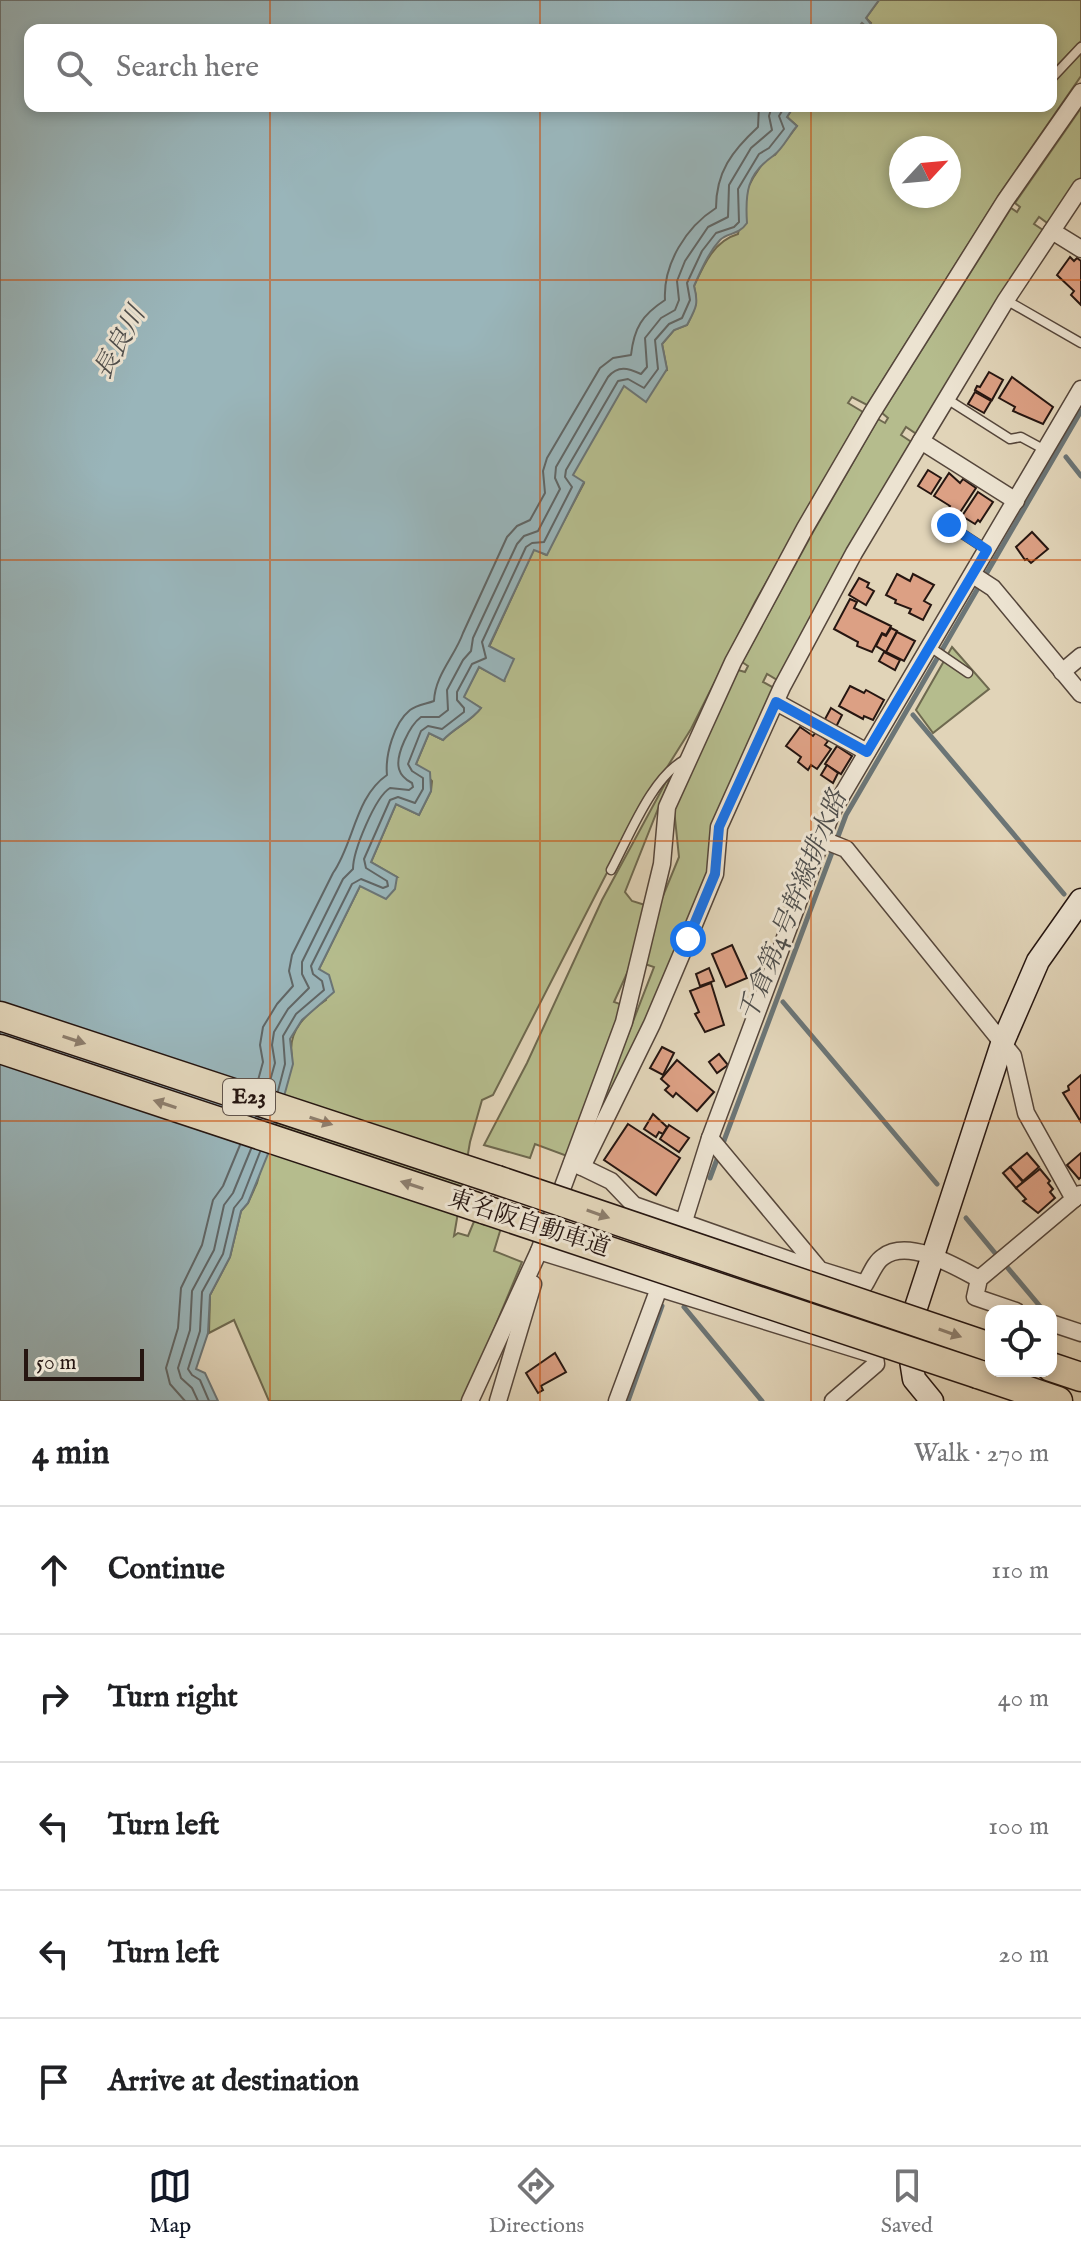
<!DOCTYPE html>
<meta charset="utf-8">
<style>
body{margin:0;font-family:"IM FELL English","Noto Serif JP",serif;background:#f6f6f6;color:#202124}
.controls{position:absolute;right:24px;bottom:24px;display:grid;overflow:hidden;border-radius:16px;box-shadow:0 4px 12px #0003}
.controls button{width:72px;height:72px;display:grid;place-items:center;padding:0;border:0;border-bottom:2px solid #e0e0e0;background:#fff;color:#202124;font:40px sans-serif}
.compass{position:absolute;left:889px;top:136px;width:72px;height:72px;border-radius:50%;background:#fff;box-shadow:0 4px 12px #0003;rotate:64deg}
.scale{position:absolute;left:24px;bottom:20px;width:120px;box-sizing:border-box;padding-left:8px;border:4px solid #261611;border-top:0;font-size:22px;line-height:28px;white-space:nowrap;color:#261611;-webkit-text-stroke:6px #ece3d1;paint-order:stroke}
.stop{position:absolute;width:24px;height:24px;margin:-18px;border:6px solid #1a73e8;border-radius:50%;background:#fff}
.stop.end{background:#1a73e8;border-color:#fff;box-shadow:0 2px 8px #0008}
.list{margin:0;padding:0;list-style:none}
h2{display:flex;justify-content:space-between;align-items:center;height:104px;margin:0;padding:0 32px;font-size:34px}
h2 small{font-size:26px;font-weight:400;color:#757577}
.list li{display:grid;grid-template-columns:52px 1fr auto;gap:24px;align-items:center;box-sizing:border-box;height:128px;padding:0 32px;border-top:2px solid #e0e0e0}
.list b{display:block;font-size:30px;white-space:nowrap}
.list em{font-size:26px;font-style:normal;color:#757577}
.icon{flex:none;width:44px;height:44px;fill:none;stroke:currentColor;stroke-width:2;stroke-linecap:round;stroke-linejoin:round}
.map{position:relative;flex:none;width:1081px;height:1401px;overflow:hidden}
.search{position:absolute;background:#fff;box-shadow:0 4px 12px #0003;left:24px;right:24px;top:24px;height:88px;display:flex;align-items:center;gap:20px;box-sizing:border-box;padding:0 28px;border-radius:16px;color:#757577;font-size:30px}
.sheet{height:744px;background:#fff}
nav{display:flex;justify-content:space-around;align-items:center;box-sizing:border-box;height:112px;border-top:2px solid #e0e0e0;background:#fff;font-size:22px;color:#757577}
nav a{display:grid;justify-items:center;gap:4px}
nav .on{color:#111827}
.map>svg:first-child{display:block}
.green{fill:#b5bc8d;stroke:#6e694f;stroke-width:2;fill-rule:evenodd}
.water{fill:#99b5ba;stroke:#6b7576;stroke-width:2}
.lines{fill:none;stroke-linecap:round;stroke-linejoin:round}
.shore{stroke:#606666;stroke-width:2}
.stream{stroke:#6b7576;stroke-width:5}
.building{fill:#dca084;stroke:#261611;stroke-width:2}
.lane-casing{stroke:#55463b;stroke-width:11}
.street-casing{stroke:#55463b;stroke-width:19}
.secondary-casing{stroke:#261611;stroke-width:25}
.highway-casing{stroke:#261611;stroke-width:31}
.lane{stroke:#ece3d1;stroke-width:8}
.street{stroke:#ece3d1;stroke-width:16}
.secondary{stroke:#ece3d1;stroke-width:22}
.highway{stroke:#e1d4b8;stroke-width:28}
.highway-bridge-casing{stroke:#261611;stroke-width:31;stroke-linecap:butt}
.highway-bridge{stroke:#e1d4b8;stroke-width:28}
.oneway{fill:#8d7e6d}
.route{stroke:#1a73e8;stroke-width:10}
.grid{fill:none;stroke:#cb4f0d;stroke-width:2;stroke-opacity:0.55}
.labels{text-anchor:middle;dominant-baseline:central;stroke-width:6;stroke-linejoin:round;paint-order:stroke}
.shield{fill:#ece3d1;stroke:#61544b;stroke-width:2}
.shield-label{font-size:22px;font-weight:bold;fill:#261611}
.street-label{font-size:24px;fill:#261611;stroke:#ece3d1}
.water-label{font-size:26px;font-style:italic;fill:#4e4e4c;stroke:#ece3d1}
</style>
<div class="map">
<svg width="1081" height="1401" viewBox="0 0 1081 1401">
<rect width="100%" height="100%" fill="#e1d4b8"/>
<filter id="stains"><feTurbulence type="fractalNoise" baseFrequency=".0025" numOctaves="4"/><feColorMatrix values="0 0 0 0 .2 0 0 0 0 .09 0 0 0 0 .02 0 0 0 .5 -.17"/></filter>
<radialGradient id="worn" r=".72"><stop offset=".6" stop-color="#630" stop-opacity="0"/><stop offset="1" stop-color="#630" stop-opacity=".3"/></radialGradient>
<g class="green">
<polygon points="879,0 1081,0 1081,41 1051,72 1051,30 856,30 862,23 868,28 871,23 866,18"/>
<path d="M1081 53V76L1001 192 867 405 852 397 848 403 863 412 755 602 691 729 634 820 493 1095 482 1100 470 1142 454 1236 458 1233 468 1236 475 1219 501 1228 494 1251 522 1262 464 1401H269L234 1320 209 1333 210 1295 230 1257 241 1211 248 1203 257 1183 292 1056C287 1031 307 1013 326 1000L319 969 360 886 397 877 371 862 396 804 419 815 431 791 432 781 416 764 429 733 443 740C454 728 472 721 481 708L463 697 479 667 504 680 489 647 534 549 546 555 584 483 572 475 624 385 667 370 662 344 674 330 687 325C696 307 698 304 694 286 704 264 714 241 738 234L745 193 753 178 766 158 775 155 797 126 787 117 794 106H1051V84ZM901 148H949V196H901Z"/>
<polygon points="1081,108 1081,179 1050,225 1039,217 1034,224 1046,232 918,435 906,427 901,435 913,443 779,681 767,674 763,682 776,689 711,873 650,1019 585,1146 654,967 645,964 658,908 679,857 674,809 738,670 745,672 748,666 742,662 813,532 878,419 885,423 888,418 882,413 1011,208 1017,212 1020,207 1015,203"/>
<polygon points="952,647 989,689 933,733 916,710"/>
<polygon points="667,780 669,781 625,892 632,901 645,905 628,971 614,1002 623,1005 567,1156 535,1144 530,1158 484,1145 527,1063 602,900"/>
</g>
<path class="water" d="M0 0H879L866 18 871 24 868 28 862 23 856 30H30V106H794L787 117 797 126C789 135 783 149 773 156 747 174 745 193 747 223 738 236 728 232 720 240 709 252 701 270 694 286 699 304 696 308 687 325L674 330 662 344 667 369 646 402 624 386 573 475 584 482 547 555 534 550 489 646 514 659 504 681 479 667 464 697 481 708C471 721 454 728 443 740L429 733 416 764 430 772 431 791 419 815 396 804 371 862 397 877 395 889 386 899 360 886 319 969 329 975 334 992 302 1020 290 1039 293 1064 268 1154 248 1203 241 1211 230 1257 210 1295 208 1333 196 1369 205 1373 218 1401H0Z"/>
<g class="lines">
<g class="shore">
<path d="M257 1084 263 1062 260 1045 263 1027 277 1004 293 986 289 971 292 955 333 873C354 843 355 797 387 775 385 755 394 723 410 710 417 705 426 704 434 701 435 675 455 656 463 633L507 537 517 526 530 520 545 493 543 471 547 458 600 368 613 358 631 355C634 328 642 315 665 300 663 264 686 227 716 208 716 172 732 151 758 127L759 106"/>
<path d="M268 1088 275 1063 272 1045 274 1032 288 1009 309 988 302 974V962L343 879 353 869C353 851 375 797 390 788L409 790 413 787 412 783C406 780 401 776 399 769 395 755 410 725 421 717H439L448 710 447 690 463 660 471 651 473 638 517 544 524 536 538 531 560 489 555 478 556 467 608 377C618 365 628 368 641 374L647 367 645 338 661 318 675 310 679 300 677 281 685 261 708 227 728 217 729 185 751 148 772 130 769 116 772 106"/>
<polyline points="278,1091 285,1064 283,1036 296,1014 324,990 322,981 313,974 311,966 352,884 361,879 383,888 388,886 387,881 366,868 364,859 390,800 398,797 415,803 423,789 423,778 412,771 408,764 421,731 428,726 442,729 464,712 464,708 457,700 457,692 472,664 486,658 482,642 526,547 532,543 544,542 572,487 565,477 566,470 618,381 628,379 644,388 658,369 655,340 669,324 682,318 690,300 687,283 702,251 716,233 734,227 739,222 738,189 759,154 769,148 784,129 779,116 785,106"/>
<polyline points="185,1401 170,1384 166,1368 178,1328 181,1288 202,1245 213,1200 223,1186 240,1145"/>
<polyline points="198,1401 192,1388 181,1378 178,1368 190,1330 192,1291 214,1250 224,1205 233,1193 251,1149"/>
<polyline points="209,1401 200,1380 192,1375 188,1369 200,1331 202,1292 223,1254 234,1208 242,1198 260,1152"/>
</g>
<g class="stream">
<polyline points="1066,457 1081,476"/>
<polyline points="913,715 1064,894"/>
<polyline points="783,1002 937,1184"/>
<polyline points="710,1178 846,815 1081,411"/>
<polyline points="966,1218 995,1253"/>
<polyline points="1007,1267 1044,1311"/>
<polyline points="684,1307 762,1401"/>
<polyline points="628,1401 662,1306"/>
</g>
</g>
<g class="building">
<polygon points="1070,257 1074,261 1077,258 1081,261 1081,305 1071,295 1074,291 1057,275"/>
<polygon points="989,372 1003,380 992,400 975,390 977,386 980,387"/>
<polygon points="1012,377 1053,407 1043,424 1013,411 1015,407 999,398"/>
<polygon points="975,392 991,401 984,413 968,404"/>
<polygon points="928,470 941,478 931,494 918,486"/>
<polygon points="949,473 960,483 963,479 976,488 957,517 947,511 950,506 934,496"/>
<polygon points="978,492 993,502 980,522 978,520 975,524 962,516"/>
<polygon points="1032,532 1048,549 1031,563 1027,559 1025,560 1016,547"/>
<polygon points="897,574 910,581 913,574 934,585 924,601 931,605 923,620 909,613 911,609 895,603 896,600 886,595"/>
<polygon points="859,578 869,583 867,587 874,591 866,605 849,595"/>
<polygon points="850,599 857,602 854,608 891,626 886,635 882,633 872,652 857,646 858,642 834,629"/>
<polygon points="891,628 897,631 886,652 876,646 882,634 886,636"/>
<polygon points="897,632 915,641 904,661 886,652"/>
<polygon points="884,652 900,660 895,670 879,661"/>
<polygon points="850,686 864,693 866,690 884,700 873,720 864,716 863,719 839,706"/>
<polygon points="831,708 842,715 836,727 824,721"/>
<polygon points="800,727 813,736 816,732 828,741 825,745 831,749 817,769 811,765 808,770 798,762 801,757 786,746"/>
<polygon points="837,746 852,756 841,774 825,764"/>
<polygon points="827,765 838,773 833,783 821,775"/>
<polygon points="732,945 747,978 726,987 712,954"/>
<polygon points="709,968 714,981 700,986 696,974"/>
<polygon points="711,983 724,1025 705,1032 695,1014 699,1012 690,991"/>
<polygon points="662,1047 674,1053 663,1075 650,1068"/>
<polygon points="719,1054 728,1065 717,1073 709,1062"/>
<polygon points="677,1060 714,1092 697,1111 676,1093 673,1097 665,1090 669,1086 661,1079"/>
<polygon points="1081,1075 1081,1122 1063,1093 1069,1090 1068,1086"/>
<polygon points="653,1114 667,1127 663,1134 659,1132 656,1137 644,1129"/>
<polygon points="628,1124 680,1158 656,1195 604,1160"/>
<polygon points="669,1125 689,1138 679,1152 660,1139"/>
<polygon points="1027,1153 1039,1167 1023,1181 1010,1167"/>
<polygon points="1081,1153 1081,1177 1079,1179 1067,1165"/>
<polygon points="1010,1167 1023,1182 1016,1188 1003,1173"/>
<polygon points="1040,1169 1050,1181 1048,1183 1053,1189 1050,1192 1055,1198 1038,1213 1023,1201 1026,1199 1016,1188"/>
<polygon points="555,1353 566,1372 541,1386 543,1390 538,1393 526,1373"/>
</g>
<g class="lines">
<defs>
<g id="lane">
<polyline points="1051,79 1081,47"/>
<polyline points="1006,300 1081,343"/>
<polyline points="947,399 1010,439 1021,437 1045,450"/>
<polyline points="949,525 987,550"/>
<polyline points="930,647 968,673"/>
<path d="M611 870C629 837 652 776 686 759"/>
</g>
<g id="street">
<polyline points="1052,231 1081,249"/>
<polyline points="921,441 1016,501"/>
<polyline points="973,575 993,588 1081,694"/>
<polyline points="1062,672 1081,656"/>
<polyline points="776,702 867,752"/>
<polyline points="821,839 846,849 1013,1056 1026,1113 1074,1199"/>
<path d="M710 1138 820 1270 865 1284C870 1276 875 1262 883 1257 908 1238 955 1266 979 1279"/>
<polyline points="572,1163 582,1167 652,1024 688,939 715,874 719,827 782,687 854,553 921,441 1006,300 1081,187"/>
<polyline points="582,1167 611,1181 634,1205 818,1270"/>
<polyline points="539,1251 875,1355"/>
<polyline points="1016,1311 975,1297 979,1279 1080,1194"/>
<polyline points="1051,1323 1081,1333"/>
<polyline points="470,1401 539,1251 624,1022 662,864 667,807 733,662 805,528 872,413 1005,201 1081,92"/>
<polyline points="498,1401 533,1284"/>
<polyline points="617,1401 684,1221 710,1138 832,812 1081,389"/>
<polyline points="833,1401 876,1364 867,1301"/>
</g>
<polyline id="secondary" points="932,1401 914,1379 907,1335 1002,1044 1038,961 1081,900"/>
<g id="highway">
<polyline points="0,1016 497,1180"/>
<polyline points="0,1049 486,1210"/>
<polyline points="1051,1367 1081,1377"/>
<polyline points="978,1374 1058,1401"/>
</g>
</defs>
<use href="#lane" class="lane-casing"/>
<use href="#street" class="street-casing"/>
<use href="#secondary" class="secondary-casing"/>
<use href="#highway" class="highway-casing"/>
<use href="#lane" class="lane"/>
<use href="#street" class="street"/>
<use href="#secondary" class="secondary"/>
<use href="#highway" class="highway"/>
<defs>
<g id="highway-bridge">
<polyline points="497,1180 987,1346"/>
<polyline points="486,1210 978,1374"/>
</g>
</defs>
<use href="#highway-bridge" class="highway-bridge-casing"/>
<use href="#highway-bridge" class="highway-bridge"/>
</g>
<defs><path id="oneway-solid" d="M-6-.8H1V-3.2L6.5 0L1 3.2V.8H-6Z" transform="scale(2)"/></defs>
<g class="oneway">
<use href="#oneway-solid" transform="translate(74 1040) rotate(18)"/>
<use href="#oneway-solid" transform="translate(165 1104) rotate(-162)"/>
<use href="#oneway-solid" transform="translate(321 1121) rotate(18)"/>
<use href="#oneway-solid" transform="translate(412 1185) rotate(-162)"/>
<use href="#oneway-solid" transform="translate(598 1214) rotate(19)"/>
<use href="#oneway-solid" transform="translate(950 1333) rotate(19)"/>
</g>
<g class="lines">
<polyline class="route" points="688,939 715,874 719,827 776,702 867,752 987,550 949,525"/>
</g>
<path class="grid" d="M270 0V30M540 0V30M811 0V30M270 106V1401M540 106V1401M811 106V1401M0 280H1081M0 560H1081M0 841H1081M0 1121H1081"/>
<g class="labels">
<rect class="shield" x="223" y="1079" width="52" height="36" rx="6"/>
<g class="shield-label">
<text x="249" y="1097">E23</text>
</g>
<g class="street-label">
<text transform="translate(529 1224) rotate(18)">東名阪自動車道</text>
</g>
<g class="water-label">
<text transform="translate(120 343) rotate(-61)">長良川</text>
<text transform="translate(793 906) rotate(-68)">千倉第4号幹線排水路</text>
</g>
</g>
<rect width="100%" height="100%" filter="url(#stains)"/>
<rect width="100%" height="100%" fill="url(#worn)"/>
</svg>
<div class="controls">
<button><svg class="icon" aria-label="locate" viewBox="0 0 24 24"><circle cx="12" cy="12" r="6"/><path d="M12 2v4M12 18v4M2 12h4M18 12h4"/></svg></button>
</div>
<svg class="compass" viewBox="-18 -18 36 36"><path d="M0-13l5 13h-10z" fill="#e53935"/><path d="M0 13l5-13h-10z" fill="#757577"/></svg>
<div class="scale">50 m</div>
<div class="stop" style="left:688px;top:939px"></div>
<div class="stop end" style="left:949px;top:525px"></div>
<div class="search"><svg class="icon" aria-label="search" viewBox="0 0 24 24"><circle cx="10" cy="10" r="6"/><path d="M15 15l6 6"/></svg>Search here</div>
</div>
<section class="sheet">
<h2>4 min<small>Walk · 270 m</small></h2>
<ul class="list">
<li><svg class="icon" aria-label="ahead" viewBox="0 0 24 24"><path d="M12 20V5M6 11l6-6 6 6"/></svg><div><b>Continue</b></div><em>110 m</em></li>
<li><svg class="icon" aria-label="right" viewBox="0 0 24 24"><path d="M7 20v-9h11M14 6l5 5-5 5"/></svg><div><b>Turn right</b></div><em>40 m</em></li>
<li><svg class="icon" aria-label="left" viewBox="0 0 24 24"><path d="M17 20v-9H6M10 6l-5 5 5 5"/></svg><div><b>Turn left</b></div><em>100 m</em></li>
<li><svg class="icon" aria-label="left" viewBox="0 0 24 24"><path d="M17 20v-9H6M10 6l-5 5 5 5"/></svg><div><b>Turn left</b></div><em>20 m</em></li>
<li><svg class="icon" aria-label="arrive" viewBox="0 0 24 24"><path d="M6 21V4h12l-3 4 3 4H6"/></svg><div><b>Arrive at destination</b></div></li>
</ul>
</section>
<nav>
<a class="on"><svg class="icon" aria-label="map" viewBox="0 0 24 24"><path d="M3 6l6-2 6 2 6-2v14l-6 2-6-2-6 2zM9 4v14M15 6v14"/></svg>Map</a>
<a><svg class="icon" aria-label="directions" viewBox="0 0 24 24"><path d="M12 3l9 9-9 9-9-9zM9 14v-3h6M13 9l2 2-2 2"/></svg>Directions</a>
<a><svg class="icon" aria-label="saved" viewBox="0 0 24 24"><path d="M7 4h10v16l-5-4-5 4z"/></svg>Saved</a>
</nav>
